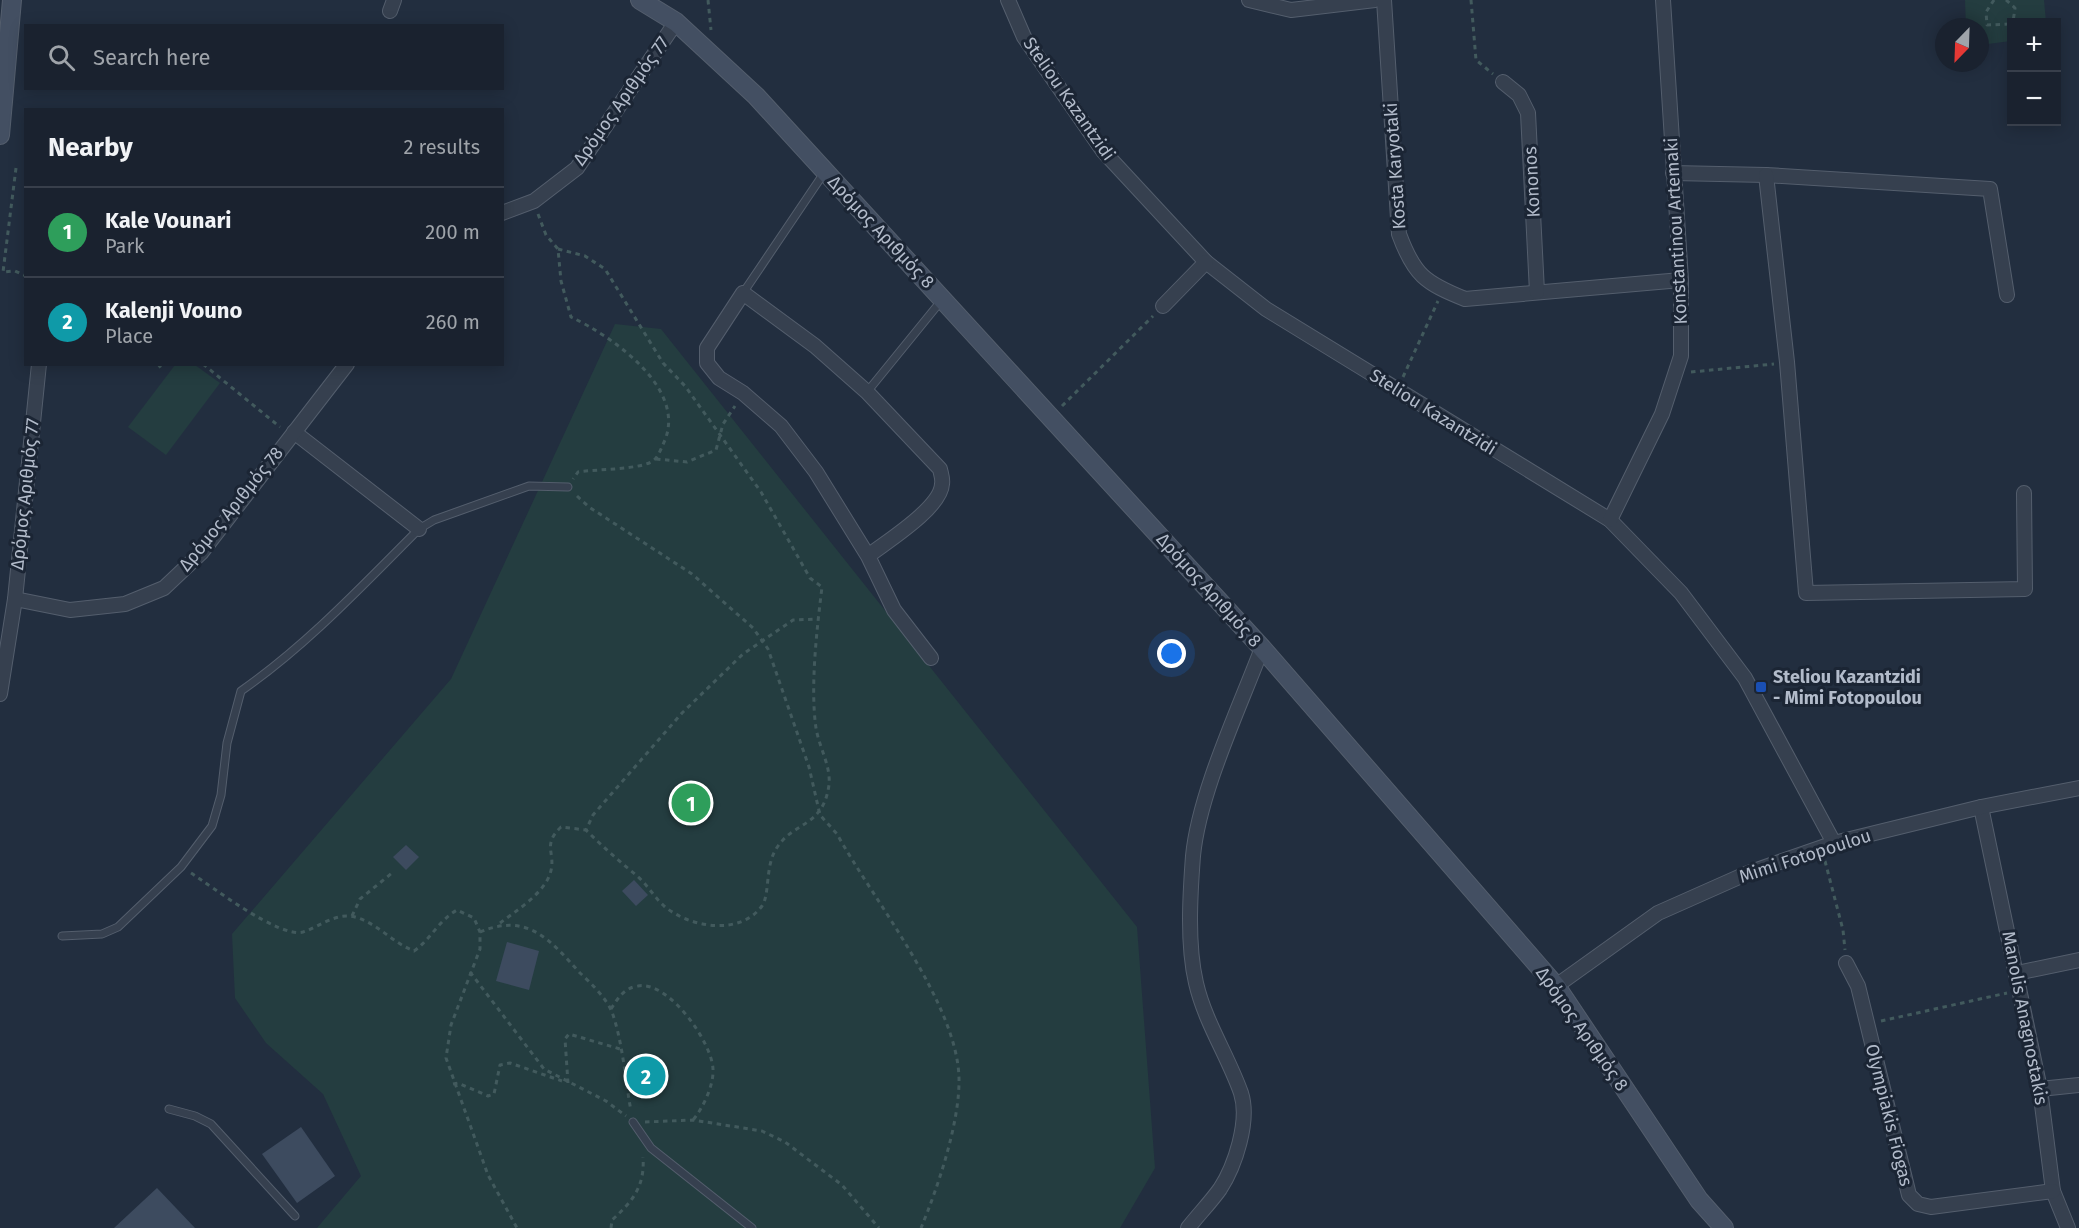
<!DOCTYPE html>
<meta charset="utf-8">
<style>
body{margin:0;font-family:"Fira Sans",sans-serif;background:#272f3b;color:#f1f3f6}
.controls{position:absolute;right:18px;top:18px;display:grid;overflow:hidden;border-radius:0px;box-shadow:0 3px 15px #0003}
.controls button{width:54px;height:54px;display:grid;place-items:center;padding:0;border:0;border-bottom:2px solid #383f4b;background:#1a222f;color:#f1f3f6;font:30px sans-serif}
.compass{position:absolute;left:1935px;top:18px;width:54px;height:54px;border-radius:50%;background:#1a222f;box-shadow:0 3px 15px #0003;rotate:203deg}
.you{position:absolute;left:1172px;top:654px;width:21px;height:21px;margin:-15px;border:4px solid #fff;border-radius:50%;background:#1a73e8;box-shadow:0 0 0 9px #1a73e833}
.badge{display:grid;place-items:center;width:39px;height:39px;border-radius:50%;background:#ea580c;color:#fff;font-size:20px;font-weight:700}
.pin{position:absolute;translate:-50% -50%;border:3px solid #fff;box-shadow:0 2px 6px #0006}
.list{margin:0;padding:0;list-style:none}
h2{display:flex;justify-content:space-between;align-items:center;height:78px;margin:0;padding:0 24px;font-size:26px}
h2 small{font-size:20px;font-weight:400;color:#9fa4aa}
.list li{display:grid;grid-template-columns:39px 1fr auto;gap:18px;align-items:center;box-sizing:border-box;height:90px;padding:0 24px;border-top:2px solid #383f4b}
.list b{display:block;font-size:22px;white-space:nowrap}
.list p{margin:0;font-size:20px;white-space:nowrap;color:#9fa4aa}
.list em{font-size:20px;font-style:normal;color:#9fa4aa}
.icon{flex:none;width:33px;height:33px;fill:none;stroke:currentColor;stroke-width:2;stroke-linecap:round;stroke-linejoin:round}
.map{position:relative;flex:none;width:2079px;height:1228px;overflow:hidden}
.search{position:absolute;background:#1a222f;box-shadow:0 3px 15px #0003;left:24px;top:24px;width:480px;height:66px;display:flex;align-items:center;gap:15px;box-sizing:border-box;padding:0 21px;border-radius:0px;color:#9fa4aa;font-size:22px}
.panel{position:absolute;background:#1a222f;box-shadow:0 3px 15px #0003;left:24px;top:108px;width:480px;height:258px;border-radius:0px}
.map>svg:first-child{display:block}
.green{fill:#243d40}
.building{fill:#3d4b5f}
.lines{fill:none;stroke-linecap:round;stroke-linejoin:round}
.lane-casing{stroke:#545e6d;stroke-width:9}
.street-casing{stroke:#545e6d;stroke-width:16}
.secondary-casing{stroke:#545e6d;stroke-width:20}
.path{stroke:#425a5d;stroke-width:3;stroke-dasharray:4.5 4.5;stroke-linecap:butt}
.lane{stroke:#36404f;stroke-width:7}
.street{stroke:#36404f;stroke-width:14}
.secondary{stroke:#434f62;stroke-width:18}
.transit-dot{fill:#1a4fb4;stroke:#1b2534;stroke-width:2}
.labels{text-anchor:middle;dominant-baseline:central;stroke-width:6;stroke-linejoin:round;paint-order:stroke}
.street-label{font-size:18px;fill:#b2bbca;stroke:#1b2534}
.poi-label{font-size:18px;font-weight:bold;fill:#b2bbca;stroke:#1b2534;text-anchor:start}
</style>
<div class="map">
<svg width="2079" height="1228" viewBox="0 0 2079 1228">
<rect width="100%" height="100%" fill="#222e3f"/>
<g class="green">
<polygon points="1965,0 2044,0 2046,22 2012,22 2011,41 1980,45 1980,27 1966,27"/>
<polygon points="615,324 661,329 1137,927 1155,1168 1120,1228 317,1228 361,1176 323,1094 266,1043 235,998 232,934 451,679"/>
<polygon points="175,365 195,365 220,383 166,455 128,427"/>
</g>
<g class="building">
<polygon points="406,845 419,857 406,870 393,857"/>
<polygon points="634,880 648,895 636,906 622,891"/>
<polygon points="507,942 539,951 529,990 496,981"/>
<polygon points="301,1127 335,1176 297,1203 262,1154"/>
<polygon points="157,1188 195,1228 114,1228"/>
</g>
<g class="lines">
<defs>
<g id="lane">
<polyline points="743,293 824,173"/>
<polyline points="867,392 941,301"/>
<path d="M62 936 102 934 118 927 181 867 212 826 221 795 227 743 241 691C307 645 362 586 419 529L434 520 529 486 568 487"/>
<polyline points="169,1109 195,1116 211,1124 295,1216"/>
<polyline points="633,1122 651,1148 752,1228"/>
</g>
<g id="street">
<polyline points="1008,0 1024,37 1103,151 1206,262 1266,309 1610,520 1681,593 1745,678 1834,843"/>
<polyline points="1249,0 1291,10 1375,0"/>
<path d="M1384 0 1399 234C1414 275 1425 283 1465 299L1681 280"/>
<polyline points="390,11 394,0"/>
<polyline points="1503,82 1519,95 1528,113 1537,292"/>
<polyline points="1673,173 1766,175 1990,189 2007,295"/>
<polyline points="1766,175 1787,362 1806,593 2025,589 2024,493"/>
<polyline points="502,213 534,201 577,168 676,22"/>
<polyline points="1163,306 1206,262"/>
<polyline points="294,432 419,529"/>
<polyline points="1610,520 1662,414 1681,356 1681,280 1663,0"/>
<path d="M868 556C886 542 941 508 942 484 943 479 941 474 940 469L867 392 815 346 743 293 707 348V363L719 378 743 393 781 426 816 472 868 556 894 610 931 658"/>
<polyline points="15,599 70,610 125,604 164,588 201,553 347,364"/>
<polyline points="0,694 15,599 39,364"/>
<polyline points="1981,807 2040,1089 2053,1191 2068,1228"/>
<polyline points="1846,963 1858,986 1909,1195 1918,1204 1931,1207 2053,1191"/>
<polyline points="2017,973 2079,960"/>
<polyline points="1556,986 1658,913 1748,873 1834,843 1981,807 2079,788"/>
<polyline points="2040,1089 2079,1085"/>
<path d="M1188 1228C1198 1215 1210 1203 1220 1189 1235 1166 1250 1121 1241 1093 1228 1056 1205 1022 1196 983 1187 944 1190 896 1193 856 1199 793 1239 709 1262 648"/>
</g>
<g id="secondary">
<polyline points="640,0 676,22 756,96 1262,648 1556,986 1699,1200 1724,1228"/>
<polyline points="0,135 12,0"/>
</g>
</defs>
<use href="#lane" class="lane-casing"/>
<use href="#street" class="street-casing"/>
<use href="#secondary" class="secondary-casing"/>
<g class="path">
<polyline points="708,0 711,30"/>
<polyline points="1471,0 1476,60 1493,74"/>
<polyline points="1994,0 1986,12 1987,25 2012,24"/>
<polyline points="2006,0 2015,8 2013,22"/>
<polyline points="16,168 3,272 15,271 26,276"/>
<path d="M538 214 546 235 558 249 561 281 571 317C611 336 686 387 665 440 662 446 659 456 654 460 643 470 595 469 578 472L573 479"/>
<path d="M558 249 585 256 605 269 663 363 685 386 761 492 810 578 822 587C817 628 810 687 816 728 819 747 831 766 829 785 823 828 793 821 776 849 765 867 770 894 762 906 740 936 690 928 664 906 654 897 647 884 636 875 619 861 602 846 586 830"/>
<polyline points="158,364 161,368 164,364"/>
<polyline points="203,364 280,427"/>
<polyline points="1691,372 1774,364"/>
<polyline points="1403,377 1438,301"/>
<polyline points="1062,406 1153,316"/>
<polyline points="656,459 687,462 716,450 723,424 735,406"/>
<path d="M577 496 589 507 692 574 753 628 768 649 809 767 820 815 837 834C874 901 957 1003 959 1078 960 1122 938 1187 921 1228"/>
<polyline points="1825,861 1843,930 1845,950"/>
<path d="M191 873C213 887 278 938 303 932 319 927 336 912 355 917 377 923 393 943 414 951 431 939 439 920 457 910L474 918 480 932V949L451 1025 446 1058 488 1175 517 1228"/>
<polyline points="352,916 360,899 392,873"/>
<path d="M500 923C516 911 543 894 550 874 557 853 541 846 561 827L586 830 593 815 682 713 743 654 793 620 818 619"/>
<path d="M480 932C528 912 550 940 580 973 591 983 606 998 612 1012 623 1043 625 1079 631 1111"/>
<polyline points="470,972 544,1069 606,1101 626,1116"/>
<path d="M611 1009C618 998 624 988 638 986 668 980 712 1042 713 1069 714 1085 703 1108 693 1120"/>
<polyline points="1881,1021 2007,993"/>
<polyline points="568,1083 565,1039 569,1034 620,1049"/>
<polyline points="453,1084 458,1083 488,1096 494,1094 500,1065 510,1063 562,1081"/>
<polyline points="645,1122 693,1120 762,1131 785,1142 842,1185 879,1228"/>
<path d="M611 1228 612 1220C633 1201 645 1186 643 1157"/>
</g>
<use href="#lane" class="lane"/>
<use href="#street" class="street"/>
<use href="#secondary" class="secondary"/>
</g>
<rect class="transit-dot" x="1755" y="681" width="12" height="12" rx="3"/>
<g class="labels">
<g class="street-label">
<text transform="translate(1069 99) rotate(55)">Steliou Kazantzidi</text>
<text transform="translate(621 101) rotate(-55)">Δρόμος Αριθμός 77</text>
<text transform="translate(1395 166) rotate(-94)">Kosta Karyotaki</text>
<text transform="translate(1532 182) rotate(-93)">Kononos</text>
<text transform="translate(1676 231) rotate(-93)">Konstantinou Artemaki</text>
<text transform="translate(881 232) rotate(47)">Δρόμος Αριθμός 8</text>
<text transform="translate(1433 412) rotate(32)">Steliou Kazantzidi</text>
<text transform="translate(25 494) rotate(-84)">Δρόμος Αριθμός 77</text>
<text transform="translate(231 509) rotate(-51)">Δρόμος Αριθμός 78</text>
<text transform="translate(1209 590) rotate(48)">Δρόμος Αριθμός 8</text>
<text transform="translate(1805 856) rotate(-18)">Mimi Fotopoulou</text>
<text transform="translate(2025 1018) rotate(79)">Manolis Anagnostakis</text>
<text transform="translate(1582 1029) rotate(55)">Δρόμος Αριθμός 8</text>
<text transform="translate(1889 1115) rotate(76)">Olympiakis Fiogas</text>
</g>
<g class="poi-label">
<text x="1773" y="677">Steliou Kazantzidi<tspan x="1773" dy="21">- Mimi Fotopoulou</tspan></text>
</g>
</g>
</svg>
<div class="controls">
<button>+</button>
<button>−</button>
</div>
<svg class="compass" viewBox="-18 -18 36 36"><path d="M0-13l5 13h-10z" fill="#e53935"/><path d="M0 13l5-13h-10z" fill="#9fa4aa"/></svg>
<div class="you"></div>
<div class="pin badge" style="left:691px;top:803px;background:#2e9e5b">1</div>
<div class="pin badge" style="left:646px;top:1076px;background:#0f9aa8">2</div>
<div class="search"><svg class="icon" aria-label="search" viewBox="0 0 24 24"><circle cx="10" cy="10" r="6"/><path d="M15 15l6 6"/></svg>Search here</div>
<section class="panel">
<h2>Nearby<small>2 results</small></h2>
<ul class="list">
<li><span class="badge" style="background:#2e9e5b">1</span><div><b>Kale Vounari</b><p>Park</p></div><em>200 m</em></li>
<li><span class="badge" style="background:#0f9aa8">2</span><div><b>Kalenji Vouno</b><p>Place</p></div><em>260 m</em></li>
</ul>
</section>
</div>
